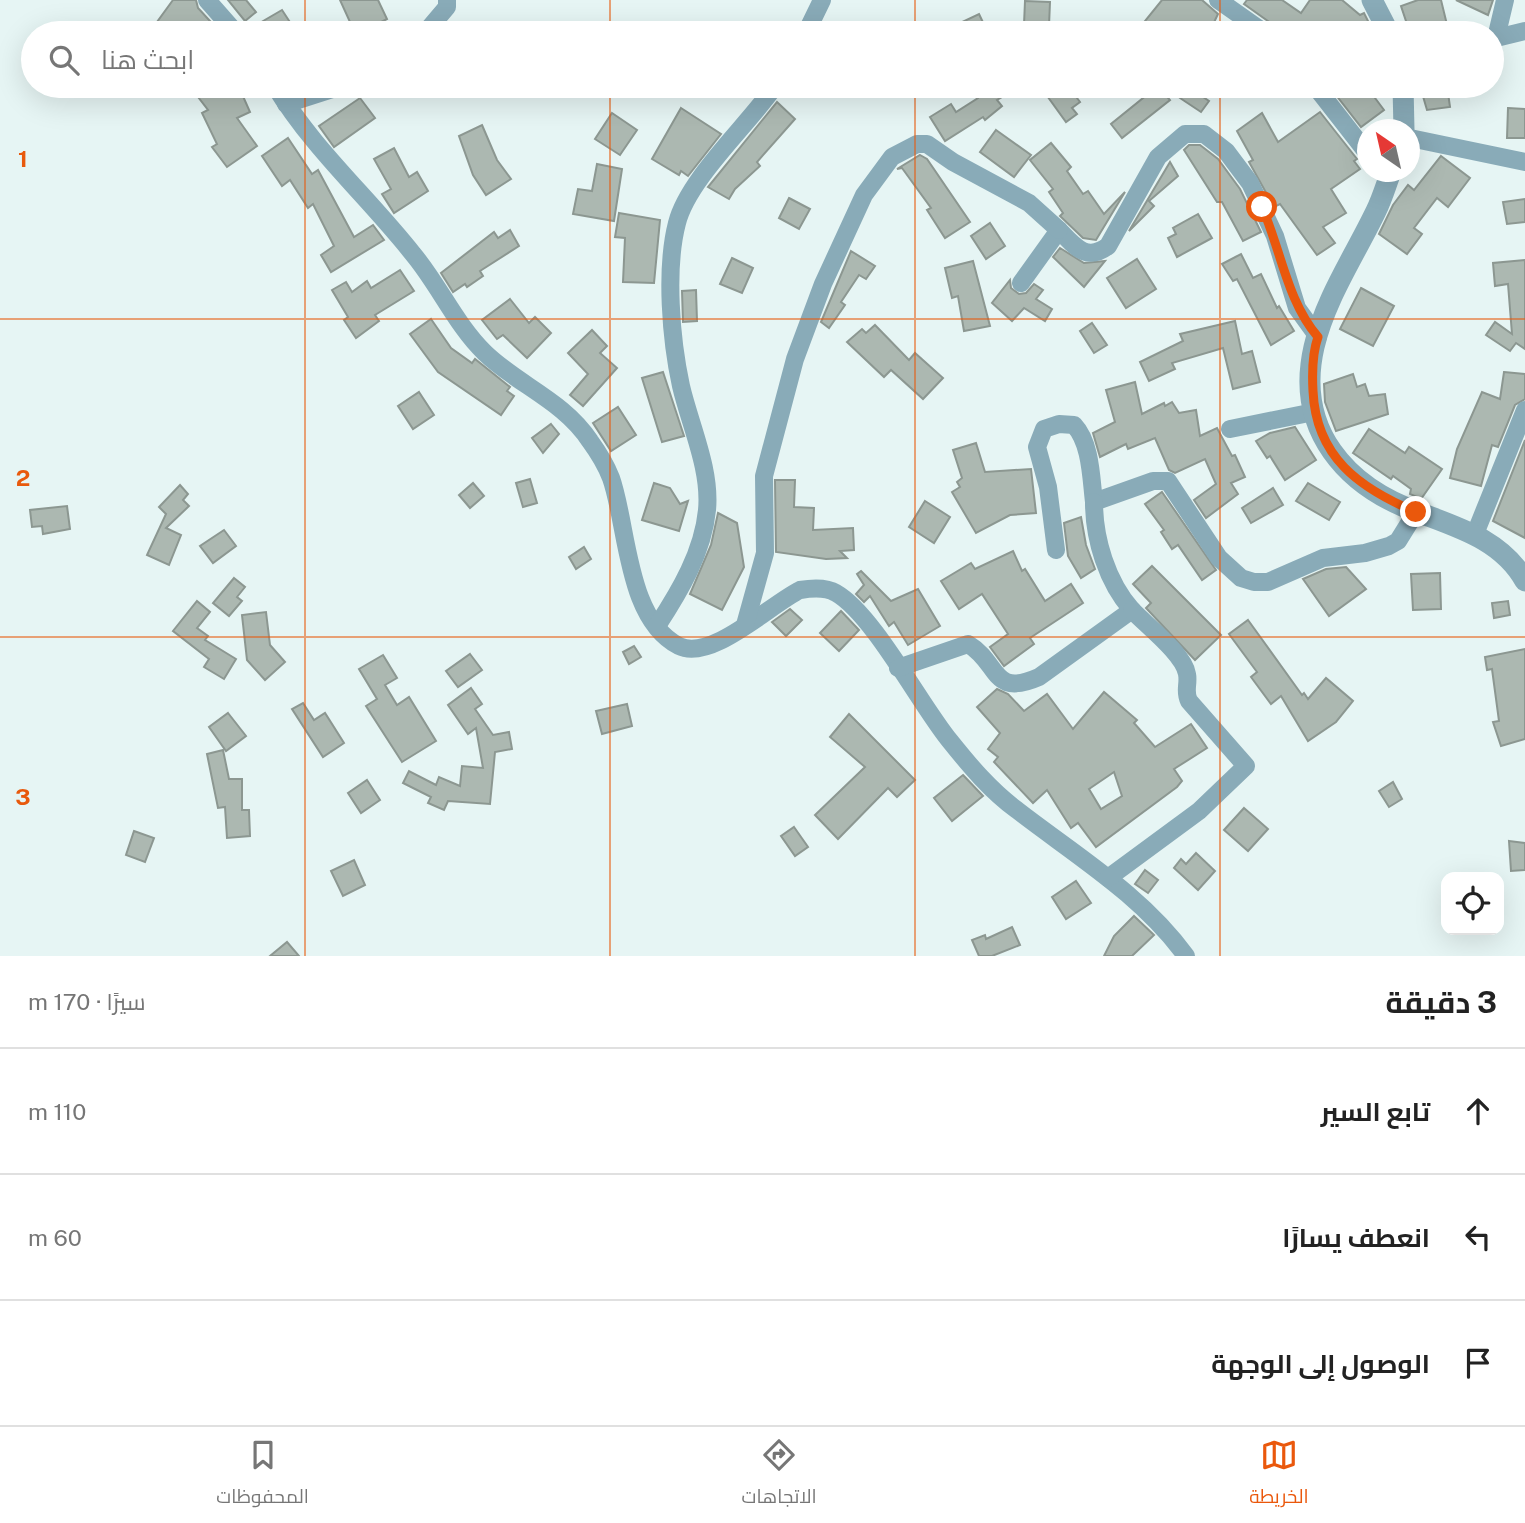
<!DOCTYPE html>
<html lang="ar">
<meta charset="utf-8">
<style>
body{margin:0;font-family:"Public Sans",Cairo,sans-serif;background:#f2f2f2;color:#222;direction:rtl}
.controls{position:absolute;right:21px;bottom:21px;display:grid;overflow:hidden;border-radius:14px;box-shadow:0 7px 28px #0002}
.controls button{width:63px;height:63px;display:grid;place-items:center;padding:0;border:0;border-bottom:2px solid #e0e0e0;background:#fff;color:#222;font:35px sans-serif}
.compass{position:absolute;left:1357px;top:119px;width:63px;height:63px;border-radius:50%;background:#fff;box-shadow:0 7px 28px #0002;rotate:326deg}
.stop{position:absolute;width:21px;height:21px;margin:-16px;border:5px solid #ea580c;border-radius:50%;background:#fff}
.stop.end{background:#ea580c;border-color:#fff;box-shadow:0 2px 7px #0008}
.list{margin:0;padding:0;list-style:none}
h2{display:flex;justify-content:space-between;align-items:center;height:91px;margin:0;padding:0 28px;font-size:30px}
h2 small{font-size:23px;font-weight:400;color:#767676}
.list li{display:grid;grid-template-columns:46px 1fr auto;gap:21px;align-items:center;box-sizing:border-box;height:126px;padding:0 28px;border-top:2px solid #e0e0e0}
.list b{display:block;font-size:26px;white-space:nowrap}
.list em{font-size:23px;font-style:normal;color:#767676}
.icon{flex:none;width:38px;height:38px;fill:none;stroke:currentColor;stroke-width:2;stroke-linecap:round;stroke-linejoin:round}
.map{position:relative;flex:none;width:1525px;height:956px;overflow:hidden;direction:ltr}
.search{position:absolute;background:#fff;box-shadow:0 7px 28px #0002;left:21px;right:21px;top:21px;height:77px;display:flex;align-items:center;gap:18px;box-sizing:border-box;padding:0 24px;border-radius:38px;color:#767676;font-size:26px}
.sheet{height:469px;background:#fff}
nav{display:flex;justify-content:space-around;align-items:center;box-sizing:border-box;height:98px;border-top:2px solid #e0e0e0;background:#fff;font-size:19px;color:#767676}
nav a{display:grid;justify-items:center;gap:4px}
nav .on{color:#ea580c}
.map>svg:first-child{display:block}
.building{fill:#acb8b1;stroke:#8c9791;stroke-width:2;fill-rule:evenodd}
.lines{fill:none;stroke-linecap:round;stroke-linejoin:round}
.minor{stroke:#89abb8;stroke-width:18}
.tertiary{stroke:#89abb8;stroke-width:21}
.route{stroke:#ea580c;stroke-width:9}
.grid{fill:none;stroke:#e8590c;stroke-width:2;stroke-opacity:0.55}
.grid-label{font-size:23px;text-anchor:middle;font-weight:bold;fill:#e8590c;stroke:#e6f5f4;stroke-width:5;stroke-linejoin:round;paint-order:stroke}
</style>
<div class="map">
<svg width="1525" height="956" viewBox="0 0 1525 956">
<rect width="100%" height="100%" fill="#e6f5f4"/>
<g class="building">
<polygon points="173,0 196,0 198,8 221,33 149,33"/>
<polygon points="228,0 246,0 256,12 245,21"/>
<polygon points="340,0 378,0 387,19 368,29 370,33 355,33"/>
<polygon points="1162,0 1202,0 1218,14 1209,33 1198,29 1195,33 1161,33 1145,21"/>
<polygon points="1247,0 1282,0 1301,13 1310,0 1342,0 1360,15 1364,13 1374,33 1276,33 1272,24 1244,4"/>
<polygon points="1418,0 1441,0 1449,33 1410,33 1401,6"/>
<polygon points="1456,0 1493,0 1488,15"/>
<polygon points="1025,1 1050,2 1049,26 1024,25"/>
<polygon points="282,10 297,33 264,33 258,24"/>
<polygon points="979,14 988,33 939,33"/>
<polygon points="206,86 231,86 238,95 242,94 250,112 237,118 257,146 227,167 212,147 217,144 202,113 208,110 195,93"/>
<polygon points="986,86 1021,86 997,100 1002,106 985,120 983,117 945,141 930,117 951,104 956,112 978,98 977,94"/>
<polygon points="1040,86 1068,86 1080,102 1072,108 1077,114 1066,122"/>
<polygon points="1158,86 1170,100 1122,138 1111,124"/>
<polygon points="1187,86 1209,101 1201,112 1180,98"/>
<polygon points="1329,86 1366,86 1384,110 1361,127"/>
<polygon points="1420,86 1447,86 1450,107 1427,110"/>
<polygon points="360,98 375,118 334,147 319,126"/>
<polygon points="777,102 795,119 757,162 760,166 735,189 729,199 708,187"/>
<polygon points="681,108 721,134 688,176 681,171 679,175 652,159"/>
<polygon points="1508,108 1525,109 1525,138 1507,138"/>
<polygon points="1320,112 1357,159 1354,161 1360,169 1331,189 1346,213 1323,227 1335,243 1317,255 1280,204 1274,207 1249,162 1253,160 1237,131 1262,113 1278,142"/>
<polygon points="612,113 637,130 620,155 595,139"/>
<polygon points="482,125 497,160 511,179 486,195 473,175 459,136"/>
<polygon points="996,130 1031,155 1014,177 980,152"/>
<polygon points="288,138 312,174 318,170 354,237 373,225 384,240 331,272 321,255 334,246 313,204 308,208 290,180 282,186 262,156"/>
<polygon points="1051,143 1071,167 1067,171 1083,194 1088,191 1104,214 1125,192 1096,240 1083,238 1060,216 1063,213 1049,192 1053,189 1030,160"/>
<polygon points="1189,145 1200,145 1218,159 1240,189 1261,232 1243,241 1222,202 1217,202 1184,150"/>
<polygon points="394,148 409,177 417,172 428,191 394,213 382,194 391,189 374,159"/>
<polygon points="920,155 927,159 970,222 945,238 927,210 931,208 902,168 897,169"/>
<polygon points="1441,156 1470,178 1448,207 1437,198 1414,228 1422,234 1407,254 1379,234 1393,205 1408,185 1414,190"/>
<polygon points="1170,162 1178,176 1149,201 1154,206 1129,231"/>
<polygon points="597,164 622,169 614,221 573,214 578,189 592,191"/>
<polygon points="789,198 810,209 799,229 779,218"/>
<polygon points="1525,199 1525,222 1507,224 1503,202"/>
<polygon points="619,213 660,220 654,283 623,282 625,238 615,237"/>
<polygon points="1198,214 1212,238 1177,257 1168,238 1176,234 1173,228"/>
<polygon points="990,223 1005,246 986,259 971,236"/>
<polygon points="510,230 519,246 480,271 483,276 467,287 465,284 453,292 441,273 494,232 498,238"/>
<polygon points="1060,248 1084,263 1105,261 1084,287 1053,257"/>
<polygon points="851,251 875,266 866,279 859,275 841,302 845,305 829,328 821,322"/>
<polygon points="1241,254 1253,278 1261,274 1277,308 1279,306 1294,331 1271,345 1237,279 1233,281 1222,264"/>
<polygon points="732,258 753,268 742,293 720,284"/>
<polygon points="1137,259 1156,289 1126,308 1107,278"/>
<polygon points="1525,260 1525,349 1516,343 1510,351 1486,335 1495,322 1512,334 1508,284 1495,286 1493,263"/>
<polygon points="973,261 990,326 964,331 958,296 952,298 945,268"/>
<polygon points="400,270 414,291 375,315 379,321 356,338 344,320 348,317 332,290 346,282 352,292 367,281 371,288"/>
<polygon points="1010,280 1011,288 1019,294 1026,293 1034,284 1043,290 1036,299 1052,309 1045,321 1024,308 1012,321 992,303"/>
<polygon points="1361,288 1394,306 1373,346 1340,329"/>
<polygon points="696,290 697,321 683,322 682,291"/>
<polygon points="510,299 529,323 535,317 551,333 527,358 503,335 497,339 482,320"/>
<polygon points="431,319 451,348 472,363 475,359 510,387 507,391 514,396 501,415 438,372 410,334"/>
<polygon points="1235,321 1242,354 1252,351 1260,382 1233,389 1223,348 1172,363 1175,369 1149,381 1140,362 1183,341 1180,334"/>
<polygon points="1092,323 1107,345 1094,353 1080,331"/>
<polygon points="875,325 909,360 915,353 943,378 923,399 891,370 884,377 847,342 862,329 866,333"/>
<polygon points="592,330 607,346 600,353 617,368 583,406 570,395 588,374 568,353"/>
<polygon points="663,372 684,436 662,442 642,378"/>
<polygon points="1504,372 1525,374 1525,399 1515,405 1498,447 1492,445 1481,486 1450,478 1457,449 1482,392 1500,399"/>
<polygon points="1353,374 1357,387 1365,384 1369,396 1385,394 1388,414 1336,431 1325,402 1324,384"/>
<polygon points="1135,382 1142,414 1164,403 1165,406 1172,402 1179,413 1196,410 1200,436 1217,428 1232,456 1235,455 1245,477 1231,483 1238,494 1206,518 1194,500 1216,484 1205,459 1175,473 1169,470 1155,438 1128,449 1126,444 1100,457 1093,433 1115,422 1106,390"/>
<polygon points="419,392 434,415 413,429 398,406"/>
<polygon points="618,407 636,435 611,451 593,423"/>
<polygon points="551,424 559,434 543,453 532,438"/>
<polygon points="1295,427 1316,460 1285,480 1270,456 1267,458 1256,441 1270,433"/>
<polygon points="1369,429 1405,453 1409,447 1442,469 1421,499 1410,494 1411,489 1393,476 1391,479 1353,453"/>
<polygon points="1525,440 1525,538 1493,521"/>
<polygon points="976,443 985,472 1031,469 1036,513 1010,515 976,533 952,492 960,487 957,482 962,478 953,450"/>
<polygon points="530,479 537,503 523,507 516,483"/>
<polygon points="775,480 795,480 794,507 814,508 813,530 853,528 854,550 840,551 847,558 826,559 776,552"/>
<polygon points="473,483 484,496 470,508 459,495"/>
<polygon points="654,483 670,488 680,504 688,501 679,531 642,520"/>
<polygon points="1308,483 1340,502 1329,520 1296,501"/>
<polygon points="180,485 188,494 183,500 189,506 166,528 181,535 169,565 147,555 166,514 159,507"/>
<polygon points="1273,488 1283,505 1251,523 1242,508"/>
<polygon points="1162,492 1216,570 1202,580 1178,545 1172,549 1161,532 1164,530 1145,504"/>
<polygon points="925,501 950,517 934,543 909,527"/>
<polygon points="67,506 70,529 43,534 42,526 32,527 30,510"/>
<polygon points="718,513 737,523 744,567 722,610 690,594 711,545"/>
<polygon points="1081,517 1086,545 1095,569 1081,578 1068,556 1064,523"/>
<polygon points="224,530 236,546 213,563 200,546"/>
<polygon points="584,547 591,559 576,569 569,557"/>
<polygon points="1013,551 1022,571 1025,569 1045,601 1071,584 1083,603 1030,638 1034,644 1004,666 990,647 1008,634 982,594 959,609 941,581 971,563 975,569"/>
<polygon points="1152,566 1221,635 1195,660 1146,608 1151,603 1133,584"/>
<polygon points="1346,567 1366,589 1329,616 1303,579 1326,569"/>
<polygon points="861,571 891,601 918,589 940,626 908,645 894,622 889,626 870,596 864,602 856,594 864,585 857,574"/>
<polygon points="1440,573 1441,609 1413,610 1411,574"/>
<polygon points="234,578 245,587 237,597 242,601 229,616 213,603"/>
<polygon points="197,601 210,612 197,628 208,636 205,640 236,659 224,679 204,667 209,659 173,631"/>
<polygon points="1508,601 1510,615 1494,618 1492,603"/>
<polygon points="790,609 802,620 786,636 772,622"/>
<polygon points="841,611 859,630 839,651 820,633"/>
<polygon points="266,612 270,645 285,662 265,680 247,660 242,615"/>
<polygon points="1248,620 1302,695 1304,693 1308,699 1326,678 1353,701 1336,722 1308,741 1281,696 1271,704 1251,677 1257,672 1229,634"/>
<polygon points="634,646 641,657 629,664 623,652"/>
<polygon points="1525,649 1525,739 1501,746 1493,722 1499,721 1492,669 1487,670 1485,657"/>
<polygon points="470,654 482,670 458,687 446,671"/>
<polygon points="383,655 397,678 385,685 397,705 409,697 436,741 402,762 366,706 377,699 359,669"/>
<polygon points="471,688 482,704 475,709 493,735 509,732 512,749 495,752 490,804 448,801 444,810 428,803 431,797 403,783 409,771 436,785 439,777 460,786 462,766 483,768 476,728 468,734 448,705"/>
<path d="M997 689 1008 694 1024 711 1047 694 1073 729 1104 692 1137 720 1134 723 1155 747 1191 724 1207 748 1174 769 1182 781 1177 787 1096 847 1078 823 1071 828 1047 790 1033 803 994 762 998 757 988 749 1000 733 977 707ZM1114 772 1122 796 1101 809 1089 789Z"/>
<polygon points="303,703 314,720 325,713 344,743 323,757 292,709"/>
<polygon points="627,704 632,726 602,734 596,711"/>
<polygon points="228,713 246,736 226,751 209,727"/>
<polygon points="849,714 915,780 897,797 888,788 838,839 815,815 865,767 830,737"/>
<polygon points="223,750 229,779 242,779 242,810 249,810 250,836 227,838 225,807 218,808 207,754"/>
<polygon points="963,775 983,796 952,821 934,798"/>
<polygon points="367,780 380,800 361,813 348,793"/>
<polygon points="1393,782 1402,799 1389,807 1379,791"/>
<polygon points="1244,808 1268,829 1248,851 1224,830"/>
<polygon points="794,827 808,847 795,856 781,836"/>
<polygon points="134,831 154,838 145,862 126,855"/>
<polygon points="1509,841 1525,843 1525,870 1511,871"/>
<polygon points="1196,853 1215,871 1198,890 1174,868 1181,859 1186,864"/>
<polygon points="354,860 365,885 343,896 331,871"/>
<polygon points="1145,870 1158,880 1148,893 1135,884"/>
<polygon points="1076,881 1091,903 1066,919 1052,897"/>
<polygon points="1134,916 1154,935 1132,956 1104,956 1114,936"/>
<polygon points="1012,927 1020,945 992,956 979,956 972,940 985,935 986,939"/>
<polygon points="287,942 299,956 270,956"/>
</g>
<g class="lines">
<g class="minor">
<polyline points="207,0 236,33"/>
<polyline points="1218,0 1265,33"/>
<polyline points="425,33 447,7 447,0"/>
<polyline points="806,33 822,0"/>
<polyline points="1496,38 1505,0"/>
<polyline points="1492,39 1525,31"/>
<path d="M275 86C313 149 368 197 413 254 439 285 456 325 485 353 518 385 564 401 590 441 598 452 606 465 611 478 628 526 626 619 679 646 711 662 771 604 800 590 812 588 826 587 836 593 873 614 921 706 950 741 970 766 991 791 1017 810 1075 855 1142 895 1186 956"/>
<polyline points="1315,86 1368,154"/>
<polyline points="286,104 342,86"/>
<polyline points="1410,138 1525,162"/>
<path d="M1021 283 1059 230C1075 247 1087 262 1108 246L1158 157 1185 134H1204L1226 151 1250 183 1275 236 1297 308 1318 337"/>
<polyline points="1230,429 1314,412"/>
<polyline points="1475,534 1525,410"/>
<path d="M1056 550 1048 487 1037 447 1044 429 1059 424 1074 425C1091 443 1091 478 1094 502L1153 481H1168L1219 558 1241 578 1254 582H1268L1323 558 1365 553 1389 546 1398 541 1416 512"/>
<polyline points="745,625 765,553 764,476 795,359 823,284 864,195 892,157 917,144 927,144 953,162 1029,203 1059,230"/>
<path d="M657 626C680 591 703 552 707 510 711 469 690 425 681 386 671 340 665 269 677 223 688 179 748 125 775 86"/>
<path d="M898 668 968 644C1000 663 991 698 1039 677L1132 610C1107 582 1094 539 1094 502"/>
<path d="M1108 878 1199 811 1246 766 1189 701C1184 691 1189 684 1187 674 1184 654 1146 625 1132 610"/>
</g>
<g class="tertiary">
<polyline points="1372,0 1389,33"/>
<polyline points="1403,86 1404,130"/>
<path d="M1391 172C1386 185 1382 199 1376 211 1355 255 1325 299 1314 347 1295 430 1346 487 1420 513 1460 528 1503 541 1525 581"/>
</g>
</g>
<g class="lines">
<path class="route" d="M1262 207C1281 250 1287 301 1318 337 1312 354 1312 373 1313 391 1316 457 1359 488 1416 512"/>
</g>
<path class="grid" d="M305 0V33M610 0V33M915 0V33M1220 0V33M305 86V956M610 86V956M915 86V956M1220 86V956M0 319H1525M0 637H1525"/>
<g class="grid-label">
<text x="23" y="167">1</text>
<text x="23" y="486">2</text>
<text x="23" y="805">3</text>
</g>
</svg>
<div class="controls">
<button><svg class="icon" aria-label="locate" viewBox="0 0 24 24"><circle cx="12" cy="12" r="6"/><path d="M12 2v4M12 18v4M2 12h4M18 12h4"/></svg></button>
</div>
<svg class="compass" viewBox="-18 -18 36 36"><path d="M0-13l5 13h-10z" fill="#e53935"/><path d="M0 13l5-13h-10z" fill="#767676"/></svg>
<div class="stop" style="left:1262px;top:207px"></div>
<div class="stop end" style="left:1416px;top:512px"></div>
<div class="search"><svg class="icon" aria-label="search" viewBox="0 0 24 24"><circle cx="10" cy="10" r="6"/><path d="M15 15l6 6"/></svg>ابحث هنا</div>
</div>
<section class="sheet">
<h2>3 دقيقة<small>سيرًا · 170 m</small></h2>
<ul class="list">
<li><svg class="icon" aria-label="ahead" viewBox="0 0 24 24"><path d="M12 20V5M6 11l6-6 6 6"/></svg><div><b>تابع السير</b></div><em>110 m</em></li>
<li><svg class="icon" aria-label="left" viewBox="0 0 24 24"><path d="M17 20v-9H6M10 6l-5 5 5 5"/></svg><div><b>انعطف يسارًا</b></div><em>60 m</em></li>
<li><svg class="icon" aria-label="arrive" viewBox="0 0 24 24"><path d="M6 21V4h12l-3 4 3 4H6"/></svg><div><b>الوصول إلى الوجهة</b></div></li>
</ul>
</section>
<nav>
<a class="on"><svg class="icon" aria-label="map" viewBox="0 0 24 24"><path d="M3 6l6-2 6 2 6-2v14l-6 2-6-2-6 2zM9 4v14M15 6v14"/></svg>الخريطة</a>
<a><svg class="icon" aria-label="directions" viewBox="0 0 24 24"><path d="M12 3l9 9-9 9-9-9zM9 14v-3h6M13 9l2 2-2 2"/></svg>الاتجاهات</a>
<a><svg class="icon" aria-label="saved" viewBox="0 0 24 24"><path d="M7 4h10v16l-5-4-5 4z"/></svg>المحفوظات</a>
</nav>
